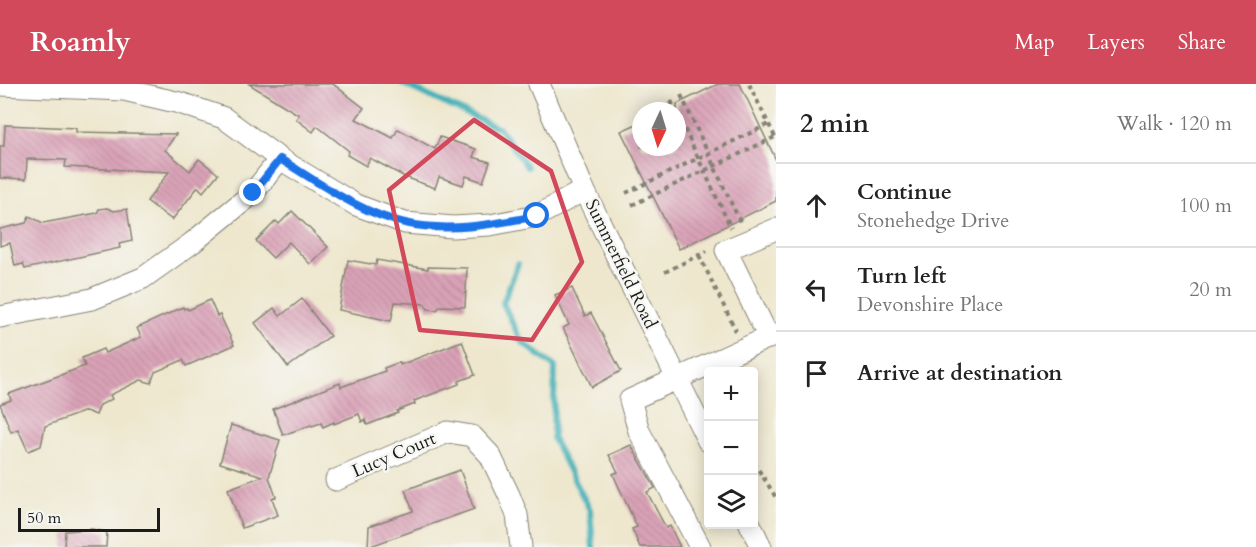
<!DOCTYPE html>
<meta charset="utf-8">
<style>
body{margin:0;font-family:Cardo,serif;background:#f2f2f2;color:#222}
.controls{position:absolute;right:18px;bottom:18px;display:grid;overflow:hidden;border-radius:6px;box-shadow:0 3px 15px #0003}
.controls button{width:54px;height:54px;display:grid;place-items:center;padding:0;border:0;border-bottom:2px solid #e0e0e0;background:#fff;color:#222;font:30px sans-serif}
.compass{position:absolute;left:632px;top:18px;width:54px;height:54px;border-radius:50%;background:#fff;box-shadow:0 3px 15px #0003;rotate:184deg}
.scale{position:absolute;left:18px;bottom:15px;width:142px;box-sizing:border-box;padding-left:6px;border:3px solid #1c1c1c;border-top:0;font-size:16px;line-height:21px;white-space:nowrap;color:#1c1c1c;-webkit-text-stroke:4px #f6f6f2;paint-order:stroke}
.stop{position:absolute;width:18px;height:18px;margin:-14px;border:4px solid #1a73e8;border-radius:50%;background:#fff}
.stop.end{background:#1a73e8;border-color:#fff;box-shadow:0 2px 6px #0008}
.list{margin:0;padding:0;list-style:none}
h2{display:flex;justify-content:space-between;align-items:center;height:78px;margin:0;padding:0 24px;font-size:26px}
h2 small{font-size:20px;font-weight:400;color:#767676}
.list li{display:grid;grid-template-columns:39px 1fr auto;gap:18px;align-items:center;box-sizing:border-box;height:84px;padding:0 24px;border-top:2px solid #e0e0e0}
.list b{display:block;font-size:22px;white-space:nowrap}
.list p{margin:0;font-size:20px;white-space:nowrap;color:#767676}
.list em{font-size:20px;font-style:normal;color:#767676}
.icon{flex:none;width:33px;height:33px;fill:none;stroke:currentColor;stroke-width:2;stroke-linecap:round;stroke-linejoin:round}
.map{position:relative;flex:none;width:776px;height:463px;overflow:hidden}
header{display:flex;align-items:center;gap:36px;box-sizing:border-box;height:84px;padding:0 30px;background:#d1495b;color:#fff}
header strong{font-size:28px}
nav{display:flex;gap:33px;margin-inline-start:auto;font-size:21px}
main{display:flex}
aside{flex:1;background:#fff}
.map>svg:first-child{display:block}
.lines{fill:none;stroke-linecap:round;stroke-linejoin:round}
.stream{stroke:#40b0b7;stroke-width:6}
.building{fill:url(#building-back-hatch)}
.minor-casing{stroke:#858274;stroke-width:23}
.path{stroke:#858274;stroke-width:4;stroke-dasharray:4.5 4.5;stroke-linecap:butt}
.minor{stroke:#fff;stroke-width:21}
.route{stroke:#1a73e8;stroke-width:8}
.marked{fill:none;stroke:#d1495b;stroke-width:4.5;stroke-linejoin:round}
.labels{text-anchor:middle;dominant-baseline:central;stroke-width:5;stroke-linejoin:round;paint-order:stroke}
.street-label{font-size:18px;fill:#1c1c1c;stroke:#f6f6f2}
</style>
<header>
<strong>Roamly</strong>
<nav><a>Map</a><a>Layers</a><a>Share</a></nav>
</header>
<main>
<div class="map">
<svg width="776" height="463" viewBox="0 0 776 463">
<defs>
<pattern id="building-back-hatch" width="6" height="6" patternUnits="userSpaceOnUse" patternTransform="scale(1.5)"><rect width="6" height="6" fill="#daa2b7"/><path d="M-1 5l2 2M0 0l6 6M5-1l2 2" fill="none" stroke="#ba8b9d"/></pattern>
</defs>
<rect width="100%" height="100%" fill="#f6f6f2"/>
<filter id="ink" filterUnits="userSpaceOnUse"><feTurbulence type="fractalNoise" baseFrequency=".0167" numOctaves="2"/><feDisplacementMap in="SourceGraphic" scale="12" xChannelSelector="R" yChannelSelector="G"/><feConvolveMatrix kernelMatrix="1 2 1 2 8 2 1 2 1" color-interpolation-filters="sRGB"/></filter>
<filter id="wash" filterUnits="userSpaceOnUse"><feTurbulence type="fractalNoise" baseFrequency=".008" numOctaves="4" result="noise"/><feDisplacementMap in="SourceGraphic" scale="24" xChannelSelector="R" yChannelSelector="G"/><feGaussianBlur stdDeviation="1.35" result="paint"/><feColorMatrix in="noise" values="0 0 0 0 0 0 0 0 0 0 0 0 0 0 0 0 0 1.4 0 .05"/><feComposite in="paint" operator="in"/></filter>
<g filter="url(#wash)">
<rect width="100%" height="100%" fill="#eee7cd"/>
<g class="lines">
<g class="stream">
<polyline points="403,0 500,45 527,83"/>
<polyline points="518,180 503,219 521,257 555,283 553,355 590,426 593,463"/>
</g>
</g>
<g id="blocks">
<g class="building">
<polygon points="249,0 333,0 364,24 356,35 393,54 398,45 435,65 440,53 476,65 473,73 490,78 483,98 466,92 463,101 439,93 435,104 405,93 370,74 366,82 347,71 349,67 317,42 313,48 296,35 299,31"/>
<polygon points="718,0 740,0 776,76 776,117 679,165 621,47 641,38 641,63 677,63 677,20"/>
<polygon points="5,41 76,44 76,48 176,50 165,66 190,87 199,75 218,90 203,108 198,103 172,136 147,117 169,88 65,83 66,76 27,75 26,95 0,94 0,62 4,62"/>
<polygon points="107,124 114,127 127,125 132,157 119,160 120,164 25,185 23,180 15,182 10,159 0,162 0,145 26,139 29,132 43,139 97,129 99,125"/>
<polygon points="292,127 328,163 310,180 289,158 273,174 256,157 276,137 279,140"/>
<polygon points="348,176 376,181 377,176 428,185 428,183 467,184 465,223 440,222 437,226 428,225 425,220 395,218 391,237 339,226"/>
<polygon points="572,204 585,232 591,229 621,287 592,303 563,244 569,241 555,211"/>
<polygon points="302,215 330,252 288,283 255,239 274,224 280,232"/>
<polygon points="210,216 217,232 220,231 234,261 186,282 183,276 155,288 151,299 141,296 110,311 112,315 100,321 96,331 86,327 45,342 41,362 28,367 18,345 11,348 0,320 11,316 9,310 85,282 82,274 103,265 105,269 141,253 137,244 183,223 184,225 187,224 188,226"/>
<polygon points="462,257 475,291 459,297 459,300 414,317 415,320 397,327 398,329 367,341 365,336 362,338 359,330 334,340 334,338 323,343 321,339 312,342 311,341 283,351 273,325 340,299 341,303 385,287 384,284 400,278 400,281"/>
<polygon points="231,341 280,356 269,393 276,413 272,414 278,431 242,444 228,405 263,392 220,379"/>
<polygon points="631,361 655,404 647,408 666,444 670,442 680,463 640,463 632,445 637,443 613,390 618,388 609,371"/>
<polygon points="460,386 474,425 368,463 369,442 413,427 405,406"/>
<polygon points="92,445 107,448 106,463 64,463 65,447"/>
</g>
</g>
</g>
<g filter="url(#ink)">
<use href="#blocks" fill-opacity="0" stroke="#858274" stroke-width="1.5"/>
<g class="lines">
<defs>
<g id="minor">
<polyline points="539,0 584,106 708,357"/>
<polyline points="0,1 124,6 180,19 224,34 280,75 356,121 405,139 453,143 490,141 537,132 584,106"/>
<polyline points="0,233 92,215 143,194 192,159 253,109 280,75"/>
<polyline points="769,254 726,166 776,145"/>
<polyline points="336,396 448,348 472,352 490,371 509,411 517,431 521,463"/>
<polyline points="750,440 761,463"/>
<polyline points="700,463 639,347 630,316 776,250"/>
</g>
</defs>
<use href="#minor" class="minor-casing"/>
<g class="path">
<polyline points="749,0 776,55"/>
<polyline points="681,11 741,140"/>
<polyline points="671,17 676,27"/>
<polyline points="677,29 731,144"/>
<polyline points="626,109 769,40"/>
<polyline points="632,121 775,53"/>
<polyline points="699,171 736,247"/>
<polyline points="665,188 707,167"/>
<path d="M754 378C761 391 769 401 776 414"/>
</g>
<use href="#minor" class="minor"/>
</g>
</g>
<g class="lines" filter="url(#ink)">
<path class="route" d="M253 109 280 75C318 98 362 130 405 139 449 149 494 140 537 132"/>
</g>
<path class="marked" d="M474 36 551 87 582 178 532 256 420 246 389 106Z"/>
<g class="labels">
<g class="street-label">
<text transform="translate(621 180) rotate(64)">Summerfield Road</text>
<text transform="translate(394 371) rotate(-23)">Lucy Court</text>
</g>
</g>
</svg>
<div class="controls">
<button>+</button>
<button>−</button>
<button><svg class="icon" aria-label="layers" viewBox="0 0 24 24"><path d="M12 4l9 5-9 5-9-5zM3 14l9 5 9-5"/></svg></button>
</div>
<svg class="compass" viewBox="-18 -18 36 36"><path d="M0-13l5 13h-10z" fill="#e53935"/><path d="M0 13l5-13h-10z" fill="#767676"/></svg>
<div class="scale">50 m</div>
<div class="stop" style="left:537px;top:132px"></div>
<div class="stop end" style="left:253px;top:109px"></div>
</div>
<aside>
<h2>2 min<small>Walk · 120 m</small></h2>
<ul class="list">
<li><svg class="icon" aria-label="ahead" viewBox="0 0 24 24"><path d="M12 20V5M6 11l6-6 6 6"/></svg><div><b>Continue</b><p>Stonehedge Drive</p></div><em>100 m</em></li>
<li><svg class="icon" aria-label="left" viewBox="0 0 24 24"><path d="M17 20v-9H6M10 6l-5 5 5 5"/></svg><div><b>Turn left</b><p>Devonshire Place</p></div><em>20 m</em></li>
<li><svg class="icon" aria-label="arrive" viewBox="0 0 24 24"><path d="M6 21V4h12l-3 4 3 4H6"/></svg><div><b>Arrive at destination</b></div></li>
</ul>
</aside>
</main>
